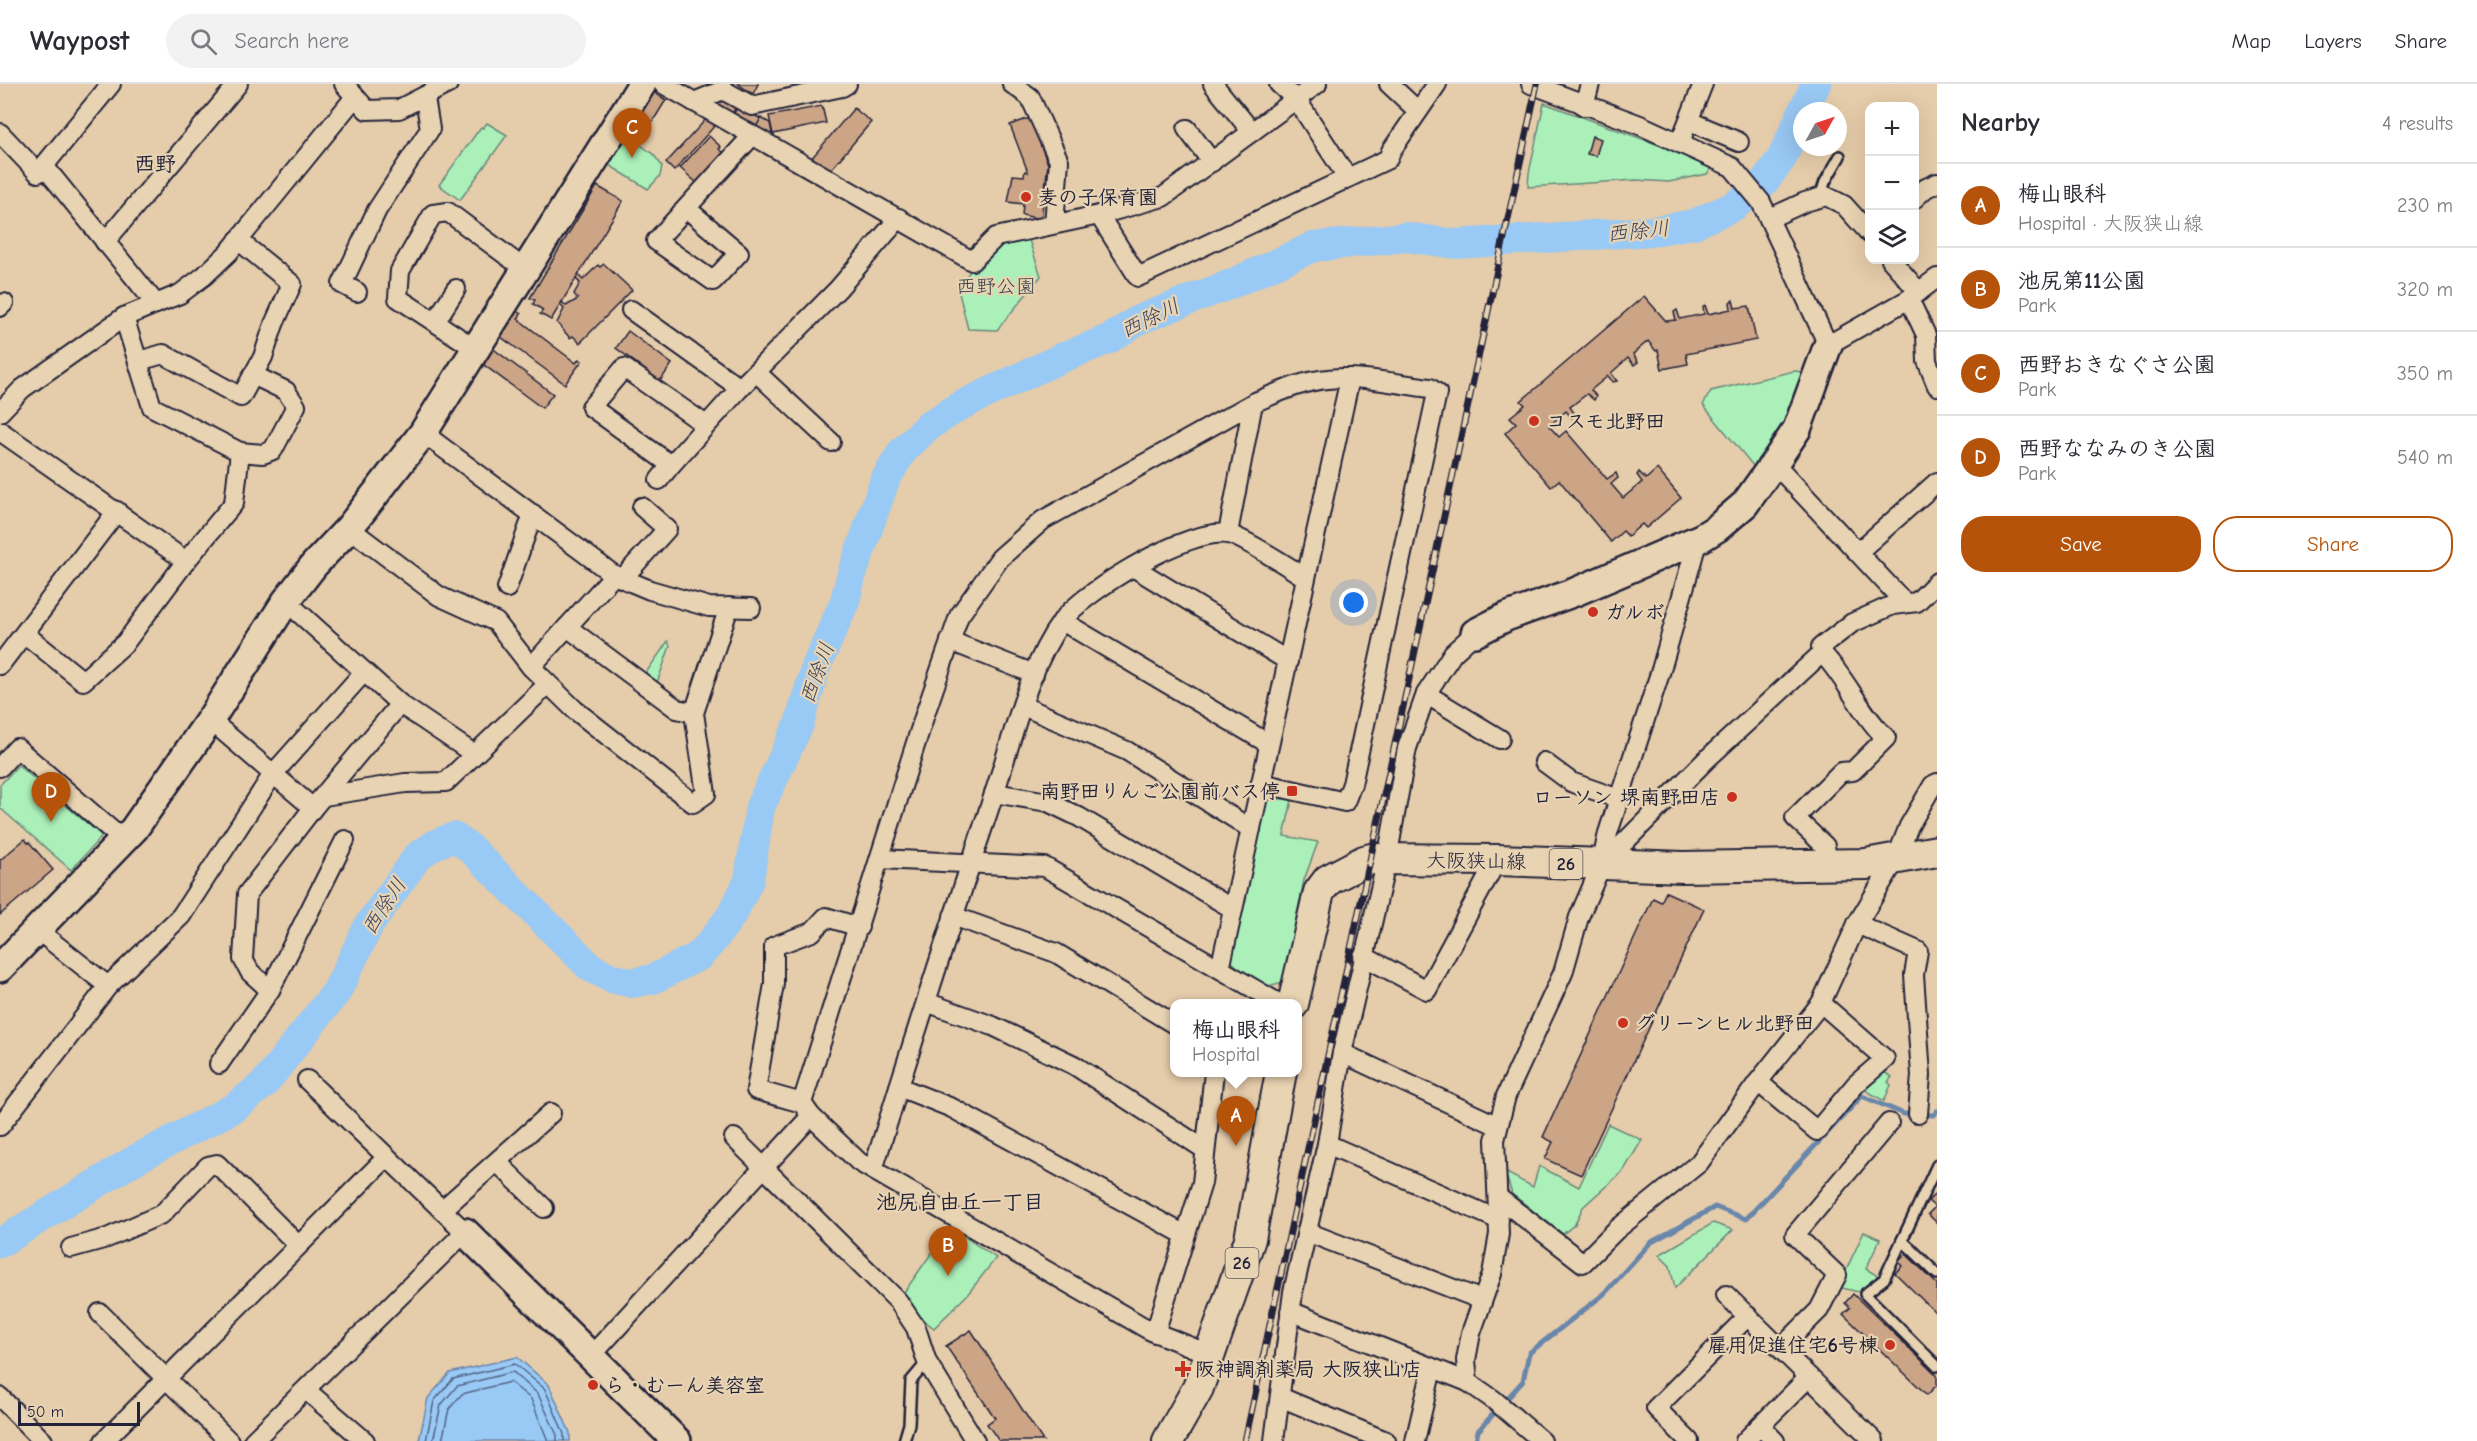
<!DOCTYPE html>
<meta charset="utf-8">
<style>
body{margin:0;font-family:"Comic Neue","Klee One",sans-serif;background:#f2f2f3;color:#2b2b33}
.controls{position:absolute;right:18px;top:18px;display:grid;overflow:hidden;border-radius:12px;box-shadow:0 6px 24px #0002}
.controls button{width:54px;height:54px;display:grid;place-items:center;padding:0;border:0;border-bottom:2px solid #e1e1e2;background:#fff;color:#2b2b33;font:30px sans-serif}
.compass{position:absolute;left:1793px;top:18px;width:54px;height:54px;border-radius:50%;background:#fff;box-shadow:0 6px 24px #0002;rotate:50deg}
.scale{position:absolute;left:18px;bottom:15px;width:122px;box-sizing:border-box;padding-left:6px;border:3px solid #22223b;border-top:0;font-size:16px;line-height:21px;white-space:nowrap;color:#22223b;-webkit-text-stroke:4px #e8d3b2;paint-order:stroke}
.you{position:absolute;left:1354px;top:519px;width:21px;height:21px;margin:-15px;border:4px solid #fff;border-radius:50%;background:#1a73e8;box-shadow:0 0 0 9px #1a73e833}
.badge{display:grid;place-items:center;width:39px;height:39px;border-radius:50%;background:#b45309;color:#fff;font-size:20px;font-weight:700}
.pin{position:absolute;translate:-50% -50px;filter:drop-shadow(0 2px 3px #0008)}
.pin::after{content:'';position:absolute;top:32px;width:21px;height:18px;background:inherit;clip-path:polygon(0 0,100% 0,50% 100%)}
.popup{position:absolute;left:1170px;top:915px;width:132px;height:78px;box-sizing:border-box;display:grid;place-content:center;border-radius:12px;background:#fff;filter:drop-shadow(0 2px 4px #0005);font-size:20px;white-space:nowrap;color:#7c7c81}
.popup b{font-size:22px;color:#2b2b33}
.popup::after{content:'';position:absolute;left:50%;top:100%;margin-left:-12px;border:12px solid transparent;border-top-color:#fff}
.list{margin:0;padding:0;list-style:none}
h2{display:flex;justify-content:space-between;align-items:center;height:78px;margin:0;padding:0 24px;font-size:26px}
h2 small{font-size:20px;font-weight:400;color:#7c7c81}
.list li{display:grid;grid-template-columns:39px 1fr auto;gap:18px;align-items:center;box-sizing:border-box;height:84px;padding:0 24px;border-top:2px solid #e1e1e2}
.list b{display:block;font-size:22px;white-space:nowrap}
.list p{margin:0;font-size:20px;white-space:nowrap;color:#7c7c81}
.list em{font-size:20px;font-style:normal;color:#7c7c81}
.actions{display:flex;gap:12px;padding:18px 24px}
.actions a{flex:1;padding:14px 0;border:2px solid #b45309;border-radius:24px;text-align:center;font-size:21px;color:#b45309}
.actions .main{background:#b45309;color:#fff}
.icon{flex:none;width:33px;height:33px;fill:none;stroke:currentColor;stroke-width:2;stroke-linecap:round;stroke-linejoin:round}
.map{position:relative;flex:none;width:1937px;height:1357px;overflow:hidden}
header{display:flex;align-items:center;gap:36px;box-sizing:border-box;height:84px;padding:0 30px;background:#fff;border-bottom:2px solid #e1e1e2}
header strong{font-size:28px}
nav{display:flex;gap:33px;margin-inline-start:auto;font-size:21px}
.search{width:420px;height:54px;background:#f2f2f3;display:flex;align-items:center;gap:15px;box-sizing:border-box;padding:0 21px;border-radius:33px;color:#7c7c81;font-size:22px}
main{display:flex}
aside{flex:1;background:#fff}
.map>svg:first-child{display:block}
.green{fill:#abefb9;stroke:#66887a;stroke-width:1.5}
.water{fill:#99c9f5;stroke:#6986ab;stroke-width:1.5}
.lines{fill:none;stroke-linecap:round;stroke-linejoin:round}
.shore{stroke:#526585;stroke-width:1.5}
.stream{stroke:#6986ab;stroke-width:5}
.river{stroke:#99c9f5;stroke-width:30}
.building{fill:#cca486;stroke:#22223b;stroke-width:1.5}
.lane-casing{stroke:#22223b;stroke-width:14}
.street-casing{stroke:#22223b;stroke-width:22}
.secondary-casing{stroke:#22223b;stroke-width:32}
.primary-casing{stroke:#22223b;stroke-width:34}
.lane{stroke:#e8d3b2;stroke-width:9}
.street{stroke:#e8d3b2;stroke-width:18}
.secondary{stroke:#e8d3b2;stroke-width:27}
.primary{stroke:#e8d3b2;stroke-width:30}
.rail-casing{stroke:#22223b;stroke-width:7}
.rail{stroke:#e8d3b2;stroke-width:4.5;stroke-dasharray:14;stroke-linecap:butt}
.poi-dot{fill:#c8321e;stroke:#e8d3b2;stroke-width:2}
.labels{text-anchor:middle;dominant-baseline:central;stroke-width:4.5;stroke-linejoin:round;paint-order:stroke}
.shield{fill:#e8d3b2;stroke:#5d575f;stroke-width:1.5}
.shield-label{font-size:18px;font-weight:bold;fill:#22223b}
.poi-label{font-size:20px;font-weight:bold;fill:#22223b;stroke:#e8d3b2;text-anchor:start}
.park-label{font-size:20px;fill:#37414e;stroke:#e8d3b2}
.street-label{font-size:20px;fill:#22223b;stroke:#e8d3b2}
.neighbourhood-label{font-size:21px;font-weight:bold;fill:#22223b;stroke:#e8d3b2}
.water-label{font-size:21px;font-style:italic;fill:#3a4360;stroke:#e8d3b2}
</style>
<header>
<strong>Waypost</strong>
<div class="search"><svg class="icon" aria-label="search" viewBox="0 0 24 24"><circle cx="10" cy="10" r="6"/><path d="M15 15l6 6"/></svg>Search here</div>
<nav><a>Map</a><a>Layers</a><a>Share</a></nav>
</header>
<main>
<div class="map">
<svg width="1937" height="1357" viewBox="0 0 1937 1357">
<rect width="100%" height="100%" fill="#e5ccaa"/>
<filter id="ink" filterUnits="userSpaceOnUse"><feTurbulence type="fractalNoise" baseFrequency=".0167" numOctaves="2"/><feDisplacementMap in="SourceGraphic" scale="12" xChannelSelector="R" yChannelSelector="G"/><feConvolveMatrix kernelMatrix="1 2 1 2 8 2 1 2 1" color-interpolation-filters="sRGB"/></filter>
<g filter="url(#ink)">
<g class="green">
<polygon points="1544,19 1667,64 1712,84 1707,90 1669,98 1636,96 1528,103 1529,89"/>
<polygon points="487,39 507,51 460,116 439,101 481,43 483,44"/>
<polygon points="623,48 653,70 662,82 660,92 648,105 604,78"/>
<polygon points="1028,153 1041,192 997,246 968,245 958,205 972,184 998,158"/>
<path d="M1794 287 1802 288C1792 321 1779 359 1754 383L1703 321 1711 307Z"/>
<polygon points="668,557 670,562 657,599 645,590"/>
<polygon points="18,681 102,752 71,786 0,724 0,701"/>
<polygon points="1273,714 1292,716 1284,752 1318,758 1304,796 1283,898 1268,902 1240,885 1231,877 1266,719"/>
<polygon points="1882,987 1892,993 1888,998 1891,1001 1884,1017 1860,1003"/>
<polygon points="1608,1040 1642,1056 1624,1086 1583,1123 1575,1140 1563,1150 1512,1110 1505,1088 1533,1103 1539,1082 1579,1103"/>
<polygon points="1713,1139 1733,1146 1675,1204 1670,1182 1659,1171"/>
<polygon points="954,1146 996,1174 967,1211 934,1244 898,1217 931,1170"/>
<polygon points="1864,1148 1880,1155 1866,1185 1878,1192 1863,1209 1838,1203"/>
</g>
<polygon class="water" points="517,1273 549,1301 570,1349 570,1357 419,1357 428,1314 450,1289"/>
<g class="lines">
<g class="shore">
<polyline points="426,1357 434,1317 453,1295 515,1280 545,1305 564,1350 564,1357"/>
<polyline points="433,1357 441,1321 457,1302 513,1288 538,1310 557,1351 557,1357"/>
<polyline points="442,1357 449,1325 462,1310 510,1298 531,1315 548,1357"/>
</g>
<polyline class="stream" points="1476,1357 1478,1347 1523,1297 1529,1269 1604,1210 1650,1159 1715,1123 1746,1135 1862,1012 1904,1030 1934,1031 1937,1027"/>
<g class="river">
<polyline points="1803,27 1816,0"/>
<polyline points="0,1159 138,1074 234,1024 264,1000 337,907 369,841 418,772 436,760 454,753 470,764 590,883 611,894 632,899 653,895 699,872 713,856 733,829 749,796 760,723 799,640 816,583 845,517 851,493 885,396 902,368 928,342 962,321 1059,275 1109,255 1138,236 1231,200 1313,163 1406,153 1455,160 1653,147 1694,140 1734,122 1761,102 1782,74 1802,29"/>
</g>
</g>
<g class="building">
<polygon points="738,0 758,0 753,10"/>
<polygon points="649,5 666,16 650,42 648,40 640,53 625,44"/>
<polygon points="718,14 736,22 732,31 710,21"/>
<polygon points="738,22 761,35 755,45 732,33"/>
<polygon points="822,22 826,39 773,50 769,32"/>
<polygon points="854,24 871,38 828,89 810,76"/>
<polygon points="707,34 719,37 674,87 666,79"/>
<polygon points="761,34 770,39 772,49 770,54 755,45"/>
<polygon points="1030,34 1048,80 1041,135 1022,131 1023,120 1008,118 1013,91 1024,92 1025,87 1028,88 1010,41"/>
<polygon points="709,52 721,63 719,65 724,69 697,99 680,84"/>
<polygon points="1592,52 1601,55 1596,72 1587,70"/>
<polygon points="597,102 623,117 551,236 540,230 543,226 533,220 535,216 530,214"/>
<polygon points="604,180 632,206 580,259 573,252 570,254 557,239 564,225 560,221 562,218 566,222 578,215 574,210 580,199 576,195 578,191 583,196 598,181 600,183"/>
<polygon points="1644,212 1666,237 1676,236 1674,228 1677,226 1680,235 1704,230 1703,223 1705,221 1708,230 1731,225 1730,218 1733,216 1735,224 1749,222 1756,256 1686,270 1688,280 1662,285 1658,266 1656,267 1648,257 1633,270 1638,278 1634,281 1628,274 1611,289 1617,297 1613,298 1608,292 1591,306 1596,312 1594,316 1587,310 1570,323 1576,332 1572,334 1566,327 1549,342 1559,353 1566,347 1607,395 1616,389 1618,394 1611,400 1623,414 1642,398 1637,391 1639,388 1646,395 1657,385 1681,414 1646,444 1642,440 1628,452 1623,447 1611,458 1559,396 1551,403 1505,349 1516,339 1510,333 1525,321 1521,317"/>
<polygon points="515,226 521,230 518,235 576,279 579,275 582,277 565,300 497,250"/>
<polygon points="628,247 672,280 660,297 616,264"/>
<polygon points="491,263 553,310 542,324 480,278"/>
<polygon points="25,755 28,759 29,758 53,786 0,831 0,776"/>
<polygon points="1666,808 1704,825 1581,1091 1545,1075 1553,1058 1543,1053 1653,814 1661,818"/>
<polygon points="1937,1108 1937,1139 1928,1130 1935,1123 1928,1117"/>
<polygon points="1906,1170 1937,1200 1937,1230 1895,1189 1902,1182 1898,1178"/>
<polygon points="1853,1210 1937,1291 1937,1301 1927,1311 1843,1230 1850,1224 1845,1219"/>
<polygon points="971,1246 1022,1325 1043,1357 999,1357 987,1340 995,1334 946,1262"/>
</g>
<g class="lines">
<defs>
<g id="lane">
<polyline points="1820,113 1825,98 1840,72"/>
<polyline points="1937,1081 1884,1195 1865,1210 1937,1282"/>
<polyline points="1902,1156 1937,1190"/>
<polyline points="904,1357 909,1340 911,1297 927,1278"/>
</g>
<g id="street">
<polyline points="344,0 367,26 399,25 448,0"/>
<polyline points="663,0 972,177 996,153 1099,131 1163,113 1317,0"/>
<polyline points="1012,0 1030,13 1059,77 1054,140"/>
<polyline points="1213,0 1252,48"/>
<polyline points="1279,0 1297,16 1347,93"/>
<polyline points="1389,0 1418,27"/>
<polyline points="1531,0 1640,41 1732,83 1761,118 1828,261 1909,215 1937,194"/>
<polyline points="694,18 723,6 752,22 842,3 847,0"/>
<polyline points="1584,22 1590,0"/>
<polyline points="1689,37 1739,58"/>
<polyline points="1187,45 1212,78"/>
<polyline points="0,49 38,89 111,0"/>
<polyline points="1680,58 1703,0"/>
<polyline points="44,82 156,220"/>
<polyline points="1914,115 1926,104 1937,99"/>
<polyline points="686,124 739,169 713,197 656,157 752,52"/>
<polyline points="1099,131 1138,193 1388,75 1391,67 1437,0"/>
<polyline points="1770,134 1805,118 1826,112 1844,121 1870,150"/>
<polyline points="105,158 238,0"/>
<polyline points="1891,176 1919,208"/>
<polyline points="357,208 342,200 377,126 430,45 425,14"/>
<polyline points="1909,215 1926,251 1927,277 1937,302"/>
<polyline points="0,223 4,219"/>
<polyline points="631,226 740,304"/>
<polyline points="435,238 456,205"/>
<polyline points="476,265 398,214 400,187 433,130 448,128 526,186"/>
<polyline points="139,277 163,270 241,313 263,273 274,240 292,200 238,156"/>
<polyline points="756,288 831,358"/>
<polyline points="0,328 22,305 124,233 180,210 204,192 229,168 355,13"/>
<polyline points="0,347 186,477"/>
<polyline points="423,349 614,491 650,506 709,523 751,524"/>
<polyline points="240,368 263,370 273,366 296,322 286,307 253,291"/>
<polyline points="1774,379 1905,519"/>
<polyline points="671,381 740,304 838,205 899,134"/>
<polyline points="659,396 671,381 591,323 624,284 706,341"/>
<polyline points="349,444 439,512 496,538 531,583"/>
<polyline points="1228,449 1253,319"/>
<polyline points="1858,468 1937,398"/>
<polyline points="1133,483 1288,577"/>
<polyline points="614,491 531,583 575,626 693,719 706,710 694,629 729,523"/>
<polyline points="623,494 667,445 642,423"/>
<polyline points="507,504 533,430"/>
<polyline points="286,517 400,620 474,670"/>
<polyline points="1062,537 1269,660"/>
<polyline points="567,543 677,625 694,629"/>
<polyline points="25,550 83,597 125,559 186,477 234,419 240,368 152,323 124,233"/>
<polyline points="950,557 1034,590"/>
<path d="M1822 569C1847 595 1860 629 1886 654L1853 687 1841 688 1795 734 1825 762 1828 781"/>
<polyline points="0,581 117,427"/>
<polyline points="1426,610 1500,655"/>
<polyline points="1023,622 1127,667 1251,745"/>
<polyline points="210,636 313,724"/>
<polyline points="1544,678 1571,698 1619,715"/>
<polyline points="0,683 17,664 124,757"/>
<polyline points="1261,699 1350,294"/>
<polyline points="994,709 1048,718 1079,733 1233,825"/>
<polyline points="324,712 405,699 446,698 548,600"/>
<polyline points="880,775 1045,783 1220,885"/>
<polyline points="1602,781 1707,675 1822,569 1821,563 1852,539 1893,521 1917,518 1937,498"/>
<polyline points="953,832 1056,869 1174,940"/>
<polyline points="1857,840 1918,867 1914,891 1921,991 1918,1030"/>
<polyline points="36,845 108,902 181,832 273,690 364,588"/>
<polyline points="1363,872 1427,906 1497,776"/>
<polyline points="270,906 250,888 243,875 247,810 313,724 400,620"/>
<polyline points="926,918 993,942 1074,981 1204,1065"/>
<polyline points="1342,969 1498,1042"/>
<polyline points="219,980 270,906 345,756"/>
<polyline points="1758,998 1817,1047 1856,1000 1885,975 1821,919"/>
<polyline points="899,1003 952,1024 1185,1151"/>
<polyline points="802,1019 756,1006 774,900 774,862 812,848 826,833 859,843"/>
<polyline points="0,1042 108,902"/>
<polyline points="734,1054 898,1217 916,1244 927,1278 975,1357"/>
<polyline points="1327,1060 1499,1136"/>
<polyline points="497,1078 544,1124"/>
<path d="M873 1086C912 960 952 835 994 710 1013 654 1027 585 1062 537 1085 506 1188 444 1227 450 1239 451 1292 485 1306 494"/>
<polyline points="1499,1114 1583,1179 1616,1146 1699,1079 1758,998 1821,919 1857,840 1896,775 1909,742 1933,701 1937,699"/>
<polyline points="442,1126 551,1029"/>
<polyline points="1307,1148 1482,1216"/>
<polyline points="71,1164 107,1154 162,1130 208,1082 217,1080 298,1161"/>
<polyline points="1726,1211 1874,1357"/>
<polyline points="1290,1227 1468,1298"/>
<polyline points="100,1229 229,1357"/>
<polyline points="1155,1249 1202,1099 1214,988"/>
<polyline points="1781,1264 1819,1226 1837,1191 1795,1151 1889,1039"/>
<path d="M1209 1270 1149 1246 859 1078 811 1032 802 1019 926 627 959 532 1000 474 1043 436 1253 319C1277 309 1302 297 1328 295 1361 291 1397 300 1430 304L1437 309 1352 700 1345 718 1261 699 1220 885 1280 920"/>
<polyline points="592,1271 811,1032"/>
<polyline points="306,1306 365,1357"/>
<polyline points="0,1313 43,1357"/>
<polyline points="1280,1313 1386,1357"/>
<polyline points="1760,1342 1775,1357"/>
<polyline points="104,1357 386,1074"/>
<polyline points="253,1357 465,1148 307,996"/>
<polyline points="1274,1357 1293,1208 1327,1060 1342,969 1387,775 1407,664 1426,610 1453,569 1475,549"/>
<polyline points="1415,1357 1432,1285"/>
<polyline points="1542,1357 1494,1316 1468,1298 1466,1276 1471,1249 1492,1190 1499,1150 1495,1056 1506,1012 1563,889 1579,833 1601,782 1608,749 1661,586 1698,455"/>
<polyline points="1689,1357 1656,1324 1748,1232"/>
<polyline points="1745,1357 1809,1293"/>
</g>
<g id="secondary">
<polyline points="1475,549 1506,533 1575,508 1701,454 1717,444 1745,420 1779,372 1797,345 1828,261"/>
<polyline points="0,884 134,745 210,636 286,517 314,481 349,444 423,349 642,0"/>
<polyline points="465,1148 677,1357"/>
</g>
<g id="primary">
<polyline points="1293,920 1319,808 1328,796 1364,777 1371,775 1497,776 1683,783 1866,780 1937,767"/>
<polyline points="1168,1357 1198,1304 1250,1155 1281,988"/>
</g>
</defs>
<use href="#lane" class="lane-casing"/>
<use href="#street" class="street-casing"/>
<use href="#secondary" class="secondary-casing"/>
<use href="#primary" class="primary-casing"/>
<use href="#lane" class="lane"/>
<use href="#street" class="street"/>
<use href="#secondary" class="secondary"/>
<use href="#primary" class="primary"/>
<defs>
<polyline id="rail" points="1245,1357 1537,0"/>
</defs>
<use href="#rail" class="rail-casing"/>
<use href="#rail" class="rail"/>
</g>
</g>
<g class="poi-dot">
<circle cx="1026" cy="113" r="6"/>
<circle cx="1534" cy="337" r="6"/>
<circle cx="1593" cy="528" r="6"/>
<rect x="1286" y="701" width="12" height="12" rx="3"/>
<circle cx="1732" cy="713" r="6"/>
<circle cx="1623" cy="939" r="6"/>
<circle cx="1890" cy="1261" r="6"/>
<path d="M1180 1276h6v6h6v6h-6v6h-6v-6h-6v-6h6z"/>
<circle cx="593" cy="1301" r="6"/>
</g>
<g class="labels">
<g class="shield">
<rect x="1549.5" y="765" width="33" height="30" rx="4.5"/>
<rect x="1225.5" y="1164" width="33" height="30" rx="4.5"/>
</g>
<g class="shield-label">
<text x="1566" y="780">26</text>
<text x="1242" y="1179">26</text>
</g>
<g class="poi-label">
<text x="1038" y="113">麦の子保育園</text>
<text x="1546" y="337">コスモ北野田</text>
<text x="1605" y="528">ガルボ</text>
<text x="1280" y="707" text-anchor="end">南野田りんご公園前バス停</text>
<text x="1720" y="713" text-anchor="end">ローソン 堺南野田店</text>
<text x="1635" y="939">グリーンヒル北野田</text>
<text x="1878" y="1261" text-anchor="end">雇用促進住宅6号棟</text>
<text x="1195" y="1285">阪神調剤薬局 大阪狭山店</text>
<text x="605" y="1301">ら・むーん美容室</text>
</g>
<g class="park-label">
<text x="996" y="202">西野公園</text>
</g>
<g class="street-label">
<text transform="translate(1476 777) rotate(1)">大阪狭山線</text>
</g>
<g class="neighbourhood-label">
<text x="155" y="80">西野</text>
<text x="960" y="1118">池尻自由丘一丁目</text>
</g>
<g class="water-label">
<text transform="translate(1638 147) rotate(-6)">西除川</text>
<text transform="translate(1150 234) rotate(-26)">西除川</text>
<text transform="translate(817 589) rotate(-70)">西除川</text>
<text transform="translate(384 822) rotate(-57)">西除川</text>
</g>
</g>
</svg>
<div class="controls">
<button>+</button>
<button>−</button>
<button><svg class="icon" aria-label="layers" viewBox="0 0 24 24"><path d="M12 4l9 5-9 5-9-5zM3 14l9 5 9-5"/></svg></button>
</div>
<svg class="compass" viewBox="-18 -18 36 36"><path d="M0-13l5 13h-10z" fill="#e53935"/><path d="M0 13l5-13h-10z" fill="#7c7c81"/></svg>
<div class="scale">50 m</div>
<div class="you"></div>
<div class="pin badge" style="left:1236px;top:1062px">A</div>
<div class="popup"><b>梅山眼科</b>Hospital</div>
<div class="pin badge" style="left:948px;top:1192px">B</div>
<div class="pin badge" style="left:632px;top:74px">C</div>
<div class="pin badge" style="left:51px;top:738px">D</div>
</div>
<aside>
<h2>Nearby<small>4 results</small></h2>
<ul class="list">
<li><span class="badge">A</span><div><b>梅山眼科</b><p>Hospital · 大阪狭山線</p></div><em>230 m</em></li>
<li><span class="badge">B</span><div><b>池尻第11公園</b><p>Park</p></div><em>320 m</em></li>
<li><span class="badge">C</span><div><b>西野おきなぐさ公園</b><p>Park</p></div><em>350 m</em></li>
<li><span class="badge">D</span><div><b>西野ななみのき公園</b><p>Park</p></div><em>540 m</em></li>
</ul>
<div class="actions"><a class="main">Save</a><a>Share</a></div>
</aside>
</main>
